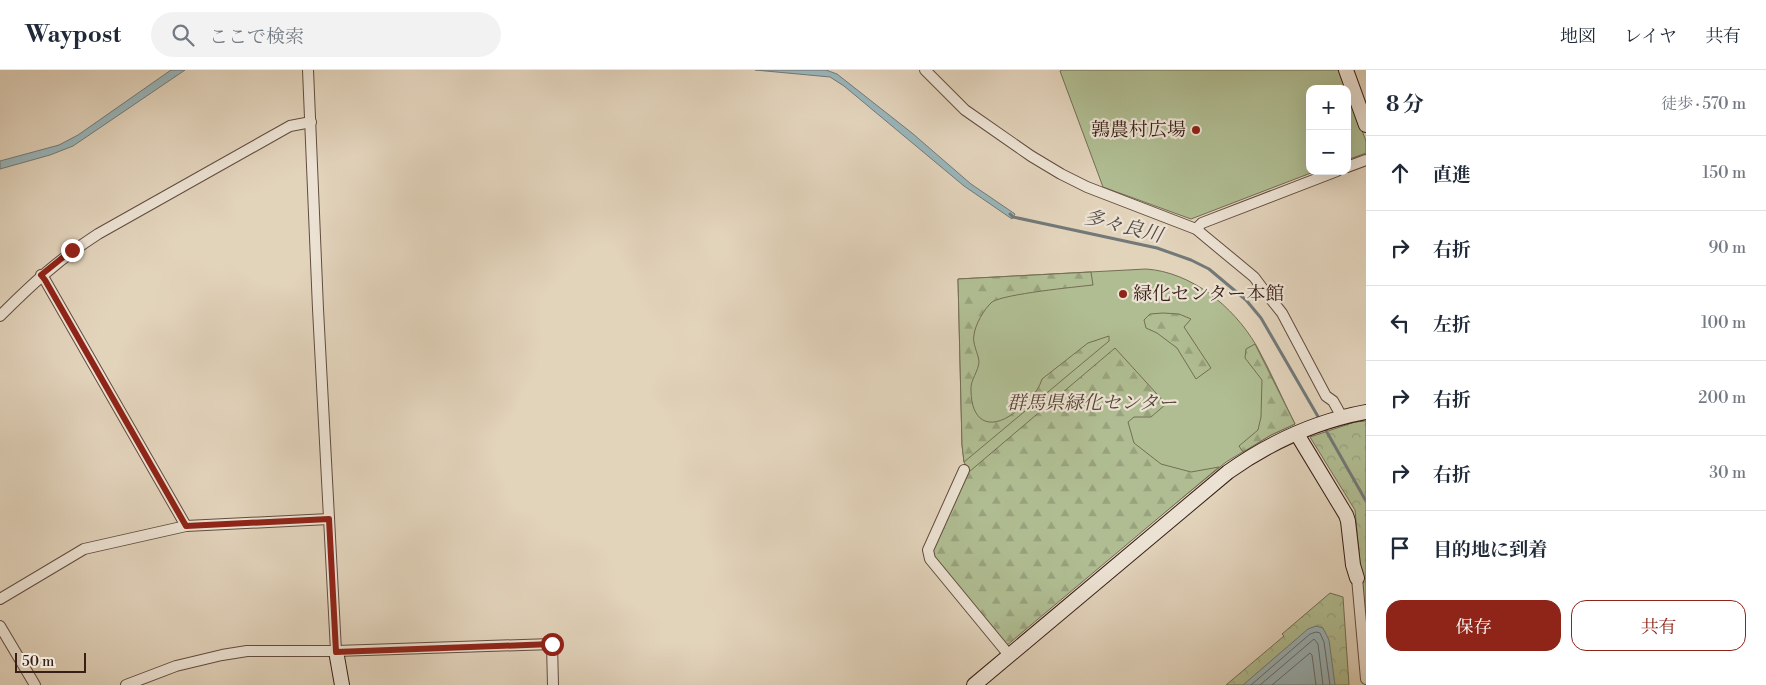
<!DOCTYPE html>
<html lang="ja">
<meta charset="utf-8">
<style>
body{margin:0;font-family:"Libre Bodoni","Noto Serif JP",serif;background:#f2f2f3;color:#1f2937}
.controls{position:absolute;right:15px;top:15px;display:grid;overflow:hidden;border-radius:10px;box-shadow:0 5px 20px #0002}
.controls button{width:45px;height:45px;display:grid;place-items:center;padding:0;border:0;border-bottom:1px solid #e0e1e3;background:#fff;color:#1f2937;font:25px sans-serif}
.scale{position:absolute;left:15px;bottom:12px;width:71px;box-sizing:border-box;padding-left:5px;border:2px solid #381f16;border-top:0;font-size:14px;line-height:18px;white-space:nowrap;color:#381f16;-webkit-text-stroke:4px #ece2d3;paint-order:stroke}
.stop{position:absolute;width:15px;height:15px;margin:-11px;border:4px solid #8f2418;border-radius:50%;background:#fff}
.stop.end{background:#8f2418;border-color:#fff;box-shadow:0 1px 5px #0008}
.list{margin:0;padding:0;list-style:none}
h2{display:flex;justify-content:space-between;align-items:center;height:65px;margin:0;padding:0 20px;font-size:21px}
h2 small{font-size:16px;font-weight:400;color:#747a83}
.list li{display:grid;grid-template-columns:32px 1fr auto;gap:15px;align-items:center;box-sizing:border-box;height:75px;padding:0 20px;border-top:1px solid #e0e1e3}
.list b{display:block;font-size:19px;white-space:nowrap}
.list em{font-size:16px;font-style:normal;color:#747a83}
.actions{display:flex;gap:10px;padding:15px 20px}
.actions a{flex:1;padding:11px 0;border:1px solid #8f2418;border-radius:15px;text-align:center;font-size:18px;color:#8f2418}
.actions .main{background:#8f2418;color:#fff}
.icon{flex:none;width:28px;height:28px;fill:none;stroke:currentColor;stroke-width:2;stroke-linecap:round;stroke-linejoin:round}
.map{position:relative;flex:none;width:1366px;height:615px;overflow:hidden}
header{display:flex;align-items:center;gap:30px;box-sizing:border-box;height:70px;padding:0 25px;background:#fff;border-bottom:1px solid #e0e1e3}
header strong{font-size:24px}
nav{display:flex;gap:28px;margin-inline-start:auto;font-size:18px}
.search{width:350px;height:45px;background:#f2f2f3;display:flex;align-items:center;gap:12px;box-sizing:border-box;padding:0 18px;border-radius:28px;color:#747a83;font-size:19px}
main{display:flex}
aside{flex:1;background:#fff}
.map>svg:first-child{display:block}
.green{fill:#b0bd92;stroke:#746e54}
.forest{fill:url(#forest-firs);stroke:#746e54}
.park{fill:url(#park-crowns);stroke:#746e54}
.water{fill:#99b5ba;stroke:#727978}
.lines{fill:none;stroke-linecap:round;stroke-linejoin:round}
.shore{stroke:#686a68;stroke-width:1}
.stream{stroke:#727978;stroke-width:3}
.street-casing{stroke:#624c3f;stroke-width:12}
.secondary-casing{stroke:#381f16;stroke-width:16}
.street{stroke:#ece2d3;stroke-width:10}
.secondary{stroke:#ece2d3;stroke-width:14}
.route{stroke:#8f2418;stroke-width:6}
.poi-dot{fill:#8f2418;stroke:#ece2d3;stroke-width:2}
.labels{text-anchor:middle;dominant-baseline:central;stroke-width:4.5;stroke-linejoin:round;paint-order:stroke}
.poi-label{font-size:19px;fill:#381f16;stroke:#ece2d3;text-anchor:end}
.park-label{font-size:19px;font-style:italic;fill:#564635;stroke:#ece2d3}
.water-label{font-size:20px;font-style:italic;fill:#554c47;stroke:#ece2d3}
</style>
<header>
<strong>Waypost</strong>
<div class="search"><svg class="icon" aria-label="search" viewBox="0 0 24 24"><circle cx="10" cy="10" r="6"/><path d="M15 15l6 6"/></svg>ここで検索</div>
<nav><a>地図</a><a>レイヤ</a><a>共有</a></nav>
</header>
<main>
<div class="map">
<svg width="1366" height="615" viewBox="0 0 1366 615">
<defs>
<pattern id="forest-firs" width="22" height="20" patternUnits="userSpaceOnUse" patternTransform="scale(1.25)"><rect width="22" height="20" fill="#b0bd92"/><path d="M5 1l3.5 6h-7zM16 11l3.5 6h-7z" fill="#98a27d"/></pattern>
<pattern id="park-crowns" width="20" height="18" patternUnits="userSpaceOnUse" patternTransform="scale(1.25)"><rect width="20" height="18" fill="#b0bd92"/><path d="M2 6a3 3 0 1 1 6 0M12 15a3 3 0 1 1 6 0" fill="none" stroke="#98a27d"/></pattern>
</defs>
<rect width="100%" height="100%" fill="#e2d3bb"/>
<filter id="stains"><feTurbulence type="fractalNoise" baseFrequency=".004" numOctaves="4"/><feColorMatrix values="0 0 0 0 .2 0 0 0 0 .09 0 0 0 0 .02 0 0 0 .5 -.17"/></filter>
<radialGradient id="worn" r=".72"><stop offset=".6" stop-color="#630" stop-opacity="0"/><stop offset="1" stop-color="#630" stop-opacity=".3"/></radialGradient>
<g class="green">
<polygon points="1062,0 1340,0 1347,19 1310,19 1310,101 1316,101 1191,149 1103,117 1060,1"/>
<polygon points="1347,21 1366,71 1366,83 1347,90"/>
<path d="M1146 199C1191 202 1233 236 1256 275 1270 300 1282 328 1295 354L1271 365 1226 392 1126 474 963 407 969 402 964 392 962 375 958 209Z"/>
</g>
<g class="forest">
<path d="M1091 202 1093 215C1075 217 1004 224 992 232 984 239 975 255 974 265 972 273 978 283 979 291 979 301 970 310 971 320 971 350 988 362 1014 343 1025 335 1038 323 1042 309L1088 273 1109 266V271L964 392 962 375 958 209Z"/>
<polygon points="1163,243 1179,244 1191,249 1184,257 1211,298 1196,309 1177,278 1157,263 1146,258 1144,250 1150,244"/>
<polygon points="1255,274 1295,354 1271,365 1243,382 1239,376 1258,360 1261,347 1262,310 1245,288 1246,279"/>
<polygon points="1115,278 1166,334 1151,347 1134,347 1128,352 1134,373 1161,394 1191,402 1219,397 1006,576 934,487 932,481 963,407"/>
</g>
<g class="park">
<polygon points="1366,351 1366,559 1355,440 1310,367 1355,352"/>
<polygon points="1330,523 1343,527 1349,615 1226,615 1284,566 1282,564"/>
</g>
<g class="water">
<polygon points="171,0 185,0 73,76 50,85 0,99 0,91 59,75 78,65"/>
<polygon points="755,0 826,0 837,4 912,63 971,114 1015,144 1012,149 964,116 844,16 830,7"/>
<polygon points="1316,556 1323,558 1329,570 1335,615 1243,615 1308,559"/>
</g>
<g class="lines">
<g class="shore">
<polyline points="1251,615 1310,564 1316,562 1320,563 1324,572 1330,615"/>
<polyline points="1260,615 1314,569 1318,574 1323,615"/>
<polyline points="1272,615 1310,583 1312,585 1316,615"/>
</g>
<g class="stream">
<polyline points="1010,144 1013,147 1157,178 1191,190 1209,199 1246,230 1261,248 1320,350"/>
<polyline points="1324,357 1366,431"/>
</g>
<defs>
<g id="street">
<polyline points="308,0 318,239 336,581"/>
<polyline points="925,0 965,40 1031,86 1061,104 1087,117 1196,159 1254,207 1266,223 1282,243 1326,326 1333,331 1342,347"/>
<polyline points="1347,97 1366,90"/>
<polyline points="1196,159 1202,153 1337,101"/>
<polyline points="41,205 45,210 186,456"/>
<path d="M0 246C32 214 59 189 98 164L290 56 311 52"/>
<polyline points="964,400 928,480 930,489 1009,585"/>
<polyline points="1357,508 1366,609"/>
<polyline points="0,529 84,479 186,456 329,449"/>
<polyline points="0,556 35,615"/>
<polyline points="126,615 176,596 222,585 247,581 336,581 552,574 553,615"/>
</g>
<g id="secondary">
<polyline points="1346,0 1366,55"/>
<polyline points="1297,364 1346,445 1348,451 1353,495 1357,508"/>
<polyline points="336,581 342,615"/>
<path d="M974 615 1228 402C1269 373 1317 351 1366 342"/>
</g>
</defs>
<use href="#street" class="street-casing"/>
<use href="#secondary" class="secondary-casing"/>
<use href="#street" class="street"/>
<use href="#secondary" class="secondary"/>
</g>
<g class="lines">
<polyline class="route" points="72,180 41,205 45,210 186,456 329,449 336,582 552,574"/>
</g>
<g class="poi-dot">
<circle cx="1196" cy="60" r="5"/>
<circle cx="1123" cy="224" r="5"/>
</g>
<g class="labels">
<g class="poi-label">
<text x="1186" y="60">鶉農村広場</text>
<text x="1133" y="224" text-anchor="start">緑化センター本館</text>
</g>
<g class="park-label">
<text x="1092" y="333">群馬県緑化センター</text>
</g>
<g class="water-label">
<text transform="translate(1123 157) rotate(14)">多々良川</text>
</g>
</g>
<rect width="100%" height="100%" filter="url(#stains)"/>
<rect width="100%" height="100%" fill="url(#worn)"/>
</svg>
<div class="controls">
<button>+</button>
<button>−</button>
</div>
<div class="scale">50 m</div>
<div class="stop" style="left:552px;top:574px"></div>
<div class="stop end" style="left:72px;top:180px"></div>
</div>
<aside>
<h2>8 分<small>徒歩 · 570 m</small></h2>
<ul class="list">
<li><svg class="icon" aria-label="ahead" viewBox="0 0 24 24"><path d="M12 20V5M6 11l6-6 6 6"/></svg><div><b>直進</b></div><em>150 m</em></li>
<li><svg class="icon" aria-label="right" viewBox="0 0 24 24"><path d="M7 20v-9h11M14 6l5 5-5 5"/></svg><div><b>右折</b></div><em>90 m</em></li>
<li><svg class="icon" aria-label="left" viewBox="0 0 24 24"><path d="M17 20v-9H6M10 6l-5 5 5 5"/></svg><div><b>左折</b></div><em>100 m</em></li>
<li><svg class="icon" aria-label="right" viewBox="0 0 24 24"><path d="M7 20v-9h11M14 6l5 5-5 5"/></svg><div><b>右折</b></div><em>200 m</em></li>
<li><svg class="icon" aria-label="right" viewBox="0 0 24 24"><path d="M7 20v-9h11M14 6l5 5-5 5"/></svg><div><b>右折</b></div><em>30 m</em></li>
<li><svg class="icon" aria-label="arrive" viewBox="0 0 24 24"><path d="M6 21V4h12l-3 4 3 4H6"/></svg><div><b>目的地に到着</b></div></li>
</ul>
<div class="actions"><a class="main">保存</a><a>共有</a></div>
</aside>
</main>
